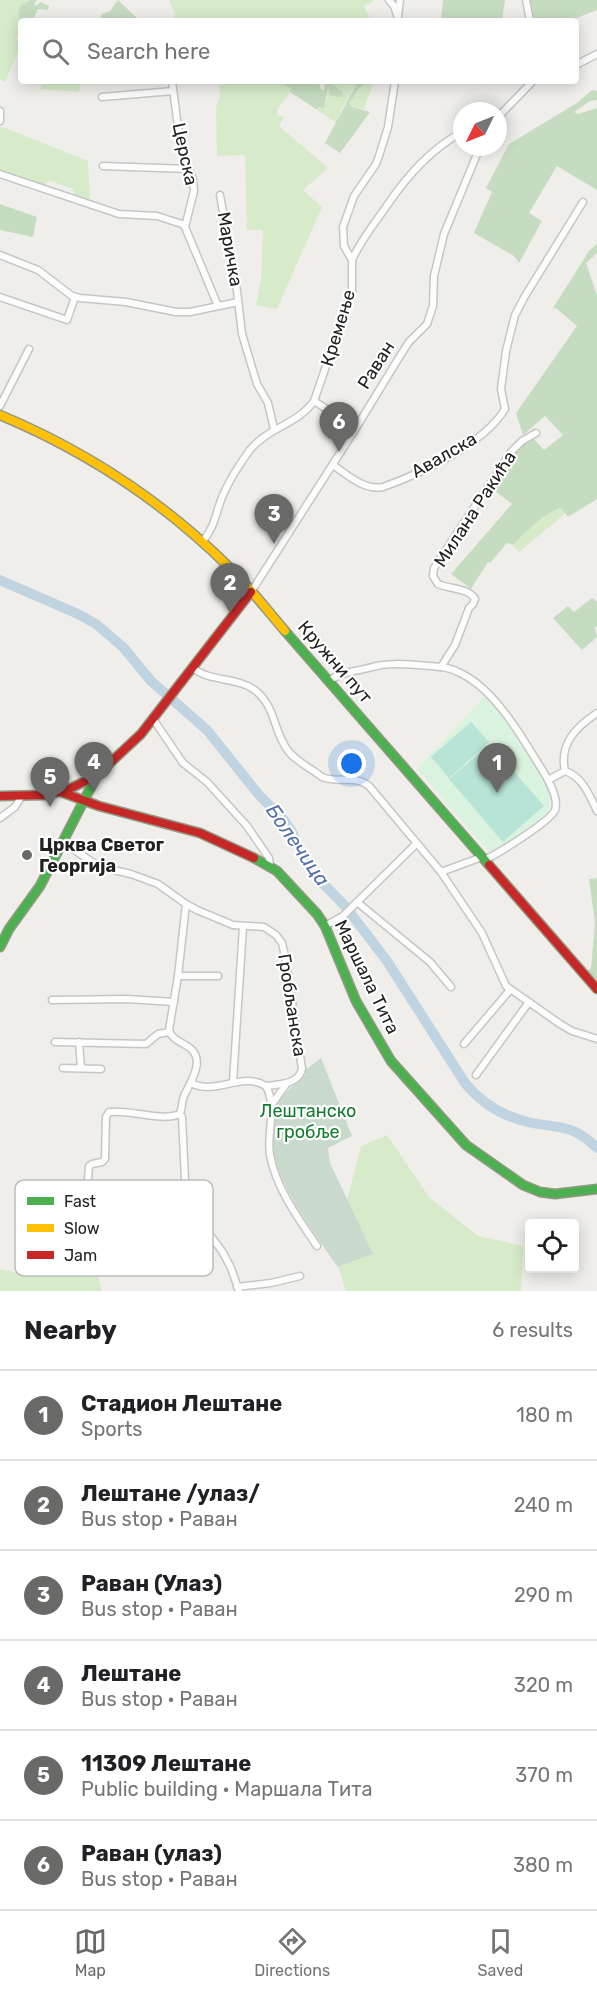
<!DOCTYPE html>
<meta charset="utf-8">
<style>
body{margin:0;font-family:Rubik,sans-serif;background:#f2f2f2;color:#202124}
.controls{position:absolute;right:18px;bottom:18px;display:grid;overflow:hidden;border-radius:6px;box-shadow:0 3px 15px #0003}
.controls button{width:54px;height:54px;display:grid;place-items:center;padding:0;border:0;border-bottom:2px solid #e0e0e0;background:#fff;color:#202124;font:30px sans-serif}
.compass{position:absolute;left:453px;top:102px;width:54px;height:54px;border-radius:50%;background:#fff;box-shadow:0 3px 15px #0003;rotate:227deg}
.you{position:absolute;left:352px;top:764px;width:21px;height:21px;margin:-15px;border:4px solid #fff;border-radius:50%;background:#1a73e8;box-shadow:0 0 0 9px #1a73e833}
.badge{display:grid;place-items:center;width:39px;height:39px;border-radius:50%;background:#696967;color:#fff;font-size:20px;font-weight:700}
.pin{position:absolute;translate:-50% -50px;filter:drop-shadow(0 2px 3px #0008)}
.pin::after{content:'';position:absolute;top:32px;width:21px;height:18px;background:inherit;clip-path:polygon(0 0,100% 0,50% 100%)}
.list{margin:0;padding:0;list-style:none}
h2{display:flex;justify-content:space-between;align-items:center;height:78px;margin:0;padding:0 24px;font-size:26px}
h2 small{font-size:20px;font-weight:400;color:#757577}
.list li{display:grid;grid-template-columns:39px 1fr auto;gap:18px;align-items:center;box-sizing:border-box;height:90px;padding:0 24px;border-top:2px solid #e0e0e0}
.list b{display:block;font-size:22px;white-space:nowrap}
.list p{margin:0;font-size:20px;white-space:nowrap;color:#757577}
.list em{font-size:20px;font-style:normal;color:#757577}
.icon{flex:none;width:33px;height:33px;fill:none;stroke:currentColor;stroke-width:2;stroke-linecap:round;stroke-linejoin:round}
.map{position:relative;flex:none;width:597px;height:1291px;overflow:hidden}
.search{position:absolute;background:#fff;box-shadow:0 3px 15px #0003;left:18px;right:18px;top:18px;height:66px;display:flex;align-items:center;gap:15px;box-sizing:border-box;padding:0 21px;border-radius:6px;color:#757577;font-size:22px}
.sheet{height:618px;background:#fff}
nav{display:flex;justify-content:space-around;align-items:center;box-sizing:border-box;height:84px;border-top:2px solid #e0e0e0;background:#fff;font-size:16px;color:#757577}
nav a{display:grid;justify-items:center;gap:3px}
nav .on{color:#696967}
.map>svg:first-child{display:block}
.grass{fill:#d7ebcb}
.forest{fill:#c6dcc1}
.cemetery{fill:#c9dacc}
.park{fill:#daf3de}
.pitch{fill:#b8e4d8}
.lines{fill:none;stroke-linecap:round;stroke-linejoin:round}
.river{stroke:#bfd3e0;stroke-width:10}
.street-casing{stroke:#c6c6c4;stroke-width:9}
.fast-casing{stroke:#939982;stroke-width:11}
.slow-casing{stroke:#939982;stroke-width:11}
.jam-casing{stroke:#939982;stroke-width:11}
.street{stroke:#fdfcfc;stroke-width:6}
.fast{stroke:#4caf50;stroke-width:8}
.slow{stroke:#ffc107;stroke-width:8}
.jam{stroke:#c62828;stroke-width:8}
.poi-dot{fill:#696967;stroke:#fff;stroke-width:2}
.labels{text-anchor:middle;dominant-baseline:central;stroke-width:4.5;stroke-linejoin:round;paint-order:stroke}
.street-label{font-size:18px;fill:#212121;stroke:#fff}
.poi-label{font-size:18px;font-weight:bold;fill:#212121;stroke:#fff;text-anchor:start}
.park-label{font-size:18px;fill:#127c2d;stroke:#fff}
.water-label{font-size:20px;font-style:italic;fill:#516fad;stroke:#fff}
.key{fill:#fff;stroke:#bcbcbc;stroke-width:1.5}
.key-label{font-size:16px;fill:#212121}
</style>
<div class="map">
<svg width="597" height="1291" viewBox="0 0 597 1291">
<rect width="100%" height="100%" fill="#efeeea"/>
<g class="grass">
<path d="M0 0H31L21 5C18 15 21 23 21 33L18 34 16 39 21 41V45L5 82 0 79Z"/>
<polygon points="169,0 375,0 364,6 371,21 173,21 175,14"/>
<polygon points="44,81 81,81 79,92 40,89"/>
<path d="M219 81H282L291 88C289 97 282 102 277 110L278 115 284 117 279 126 328 168 303 190 322 207 277 309 256 305 261 278 263 230H247L245 155 217 156 216 107 220 97Z"/>
<polygon points="329,81 358,81 341,110 337,123 316,109 327,100 328,88 343,92"/>
<polygon points="368,81 374,81 364,109 351,107 349,103 350,100"/>
<polygon points="3,127 88,161 90,200 75,195 73,189 51,181 47,182 45,187 0,171 0,128"/>
<path d="M561 508 565 513 560 518 519 552 511 544H514C527 531 543 514 561 508Z"/>
<polygon points="387,1135 429,1197 478,1236 523,1246 521,1291 346,1291 338,1267 373,1254 347,1200 361,1146"/>
<polygon points="93,1258 102,1291 0,1291 0,1269 29,1275"/>
</g>
<g class="forest">
<polygon points="31,0 37,0 34,4 36,6 41,2 49,6 48,10 38,9 32,21 21,21 18,13 21,5"/>
<polygon points="118,0 140,21 99,21 102,14 110,11"/>
<polygon points="443,0 505,0 502,21 441,21"/>
<polygon points="529,0 597,0 597,10 569,21 533,21"/>
<polygon points="282,81 321,81 319,83 321,89 324,90 325,83 329,81 343,92 343,95 339,97 330,95 328,88 324,108 319,107 316,109 290,92 291,88 286,86"/>
<polygon points="358,81 368,81 358,90 349,103 352,107 370,112 340,153 325,143"/>
<polygon points="592,90 597,91 597,100 590,101 574,112 578,114 597,108 597,190 557,166 529,213 542,221 519,263 514,256 474,233 492,192 486,188 509,144 577,103"/>
<polygon points="0,204 37,217 33,237 0,230"/>
<path d="M597 244V253L586 263 597 295V499L568 517 561 508C543 514 527 531 514 544L507 543 490 563 488 562 471 589 451 574 512 504 489 486 519 445 532 437 544 450 563 435 545 416 523 435 516 413 577 326 557 309 553 308 589 251Z"/>
<polygon points="592,598 597,602 597,626 595,628 597,637 582,650 553,618 568,606 574,612"/>
<polygon points="597,878 597,983 587,972 591,968 595,923 589,879"/>
</g>
<path class="cemetery" d="M321 1058 352 1136 328 1148 330 1163 373 1254 338 1267C311 1228 255 1159 275 1109 280 1095 296 1084 306 1074L304 1071Z"/>
<path class="park" d="M485 696C503 716 568 789 545 815L502 849 490 853 417 769Z"/>
<g class="pitch">
<polygon points="471,722 489,742 449,778 431,757"/>
<polygon points="490,744 544,806 503,842 449,779"/>
</g>
<g class="lines">
<path class="river" d="M0 580 78 614 96 624 123 647 151 681 207 730 259 795 284 820 292 832 304 860 313 873 345 906 387 961 465 1083C482 1104 502 1116 528 1122 559 1129 572 1123 597 1148"/>
<defs>
<g id="street">
<polyline points="389,0 394,6 399,21"/>
<polyline points="526,0 530,21"/>
<polyline points="398,16 400,0"/>
<polyline points="576,65 597,54"/>
<polyline points="172,81 181,150 193,179 194,191 185,227"/>
<polyline points="102,97 173,91"/>
<polyline points="0,111 0,121"/>
<polyline points="498,117 533,81"/>
<polyline points="103,166 189,169"/>
<polyline points="0,174 119,214 157,216 182,224 185,227 218,306"/>
<polyline points="220,195 237,291 242,334 257,384 268,403 274,429"/>
<polyline points="0,255 38,270 72,296 80,298 126,302 176,312 190,312 238,302"/>
<path d="M352 260C363 236 374 225 388 204 407 176 431 149 462 132"/>
<polyline points="0,297 67,320 75,297"/>
<polyline points="314,401 356,428"/>
<polyline points="0,406 29,349"/>
<path d="M333 465C347 475 365 491 383 487 420 474 484 444 505 409L501 389 506 351 515 315 525 296 583 202"/>
<path d="M203 541C215 527 216 511 223 495 230 479 239 465 249 451 268 427 297 425 314 401L352 291V260L344 246 343 227 354 196 376 164 379 156 388 127 395 81"/>
<polyline points="251,592 356,428 400,356 409,342 427,324 433,306 434,276 444,234 480,147"/>
<path d="M441 667 455 645 469 608 473 604 475 599C469 588 449 589 438 584L433 576 434 568 511 452 522 441 536 433"/>
<path d="M193 668C211 683 239 676 257 692 276 708 274 734 289 752 297 762 312 769 322 777 338 784 354 774 369 786L441 872 482 933 506 986 560 1024 572 1031 597 1039"/>
<path d="M329 681C340 672 359 671 372 667 387 663 402 664 417 665 431 666 446 666 458 672 491 686 518 730 536 760 543 771 560 796 555 810 551 821 496 855 484 860"/>
<polyline points="153,719 183,763 207,782 247,826 269,858 270,866"/>
<path d="M565 771C559 744 576 727 597 713"/>
<path d="M548 780 565 771C582 776 590 796 597 811"/>
<polyline points="0,818 15,807 21,797"/>
<path d="M62 842 100 867 131 874 158 884 186 904 197 910 233 925 264 927 276 935 282 943 286 961 302 1069C298 1085 279 1084 266 1086"/>
<polyline points="441,872 482,857"/>
<polyline points="357,902 430,962 451,987"/>
<path d="M186 904 178 976 169 1030C172 1040 182 1042 190 1048 206 1061 190 1082 184 1096 182 1101 182 1108 180 1114L182 1117 186 1200 194 1214 222 1251 231 1268 239 1291"/>
<polyline points="325,926 343,916 416,844"/>
<polyline points="178,976 218,976"/>
<polyline points="52,1000 127,999 174,1002"/>
<polyline points="55,1042 146,1044 158,1034 169,1032"/>
<polyline points="79,1042 81,1068"/>
<polyline points="464,1044 510,990"/>
<polyline points="63,1068 101,1069"/>
<polyline points="476,1075 529,1002"/>
<polyline points="233,1082 243,927"/>
<path d="M191 1083C216 1096 241 1071 266 1086 278 1108 266 1132 270 1155 276 1188 298 1218 317 1246"/>
<polyline points="272,1104 287,1083"/>
<path d="M42 1208H81L86 1204 89 1166 92 1164 102 1162 105 1159 106 1117 109 1112C130 1109 160 1122 180 1114"/>
<polyline points="110,1225 193,1213"/>
<polyline points="237,1287 271,1283 300,1276"/>
</g>
<g id="fast">
<polyline points="285,631 489,865"/>
<polyline points="254,858 277,871 317,914 325,926 356,1001 391,1061 466,1145 523,1185 540,1192 555,1194 597,1189"/>
<polyline points="0,947 9,929 40,886 96,777"/>
</g>
<path id="slow" d="M0 415C86 451 165 503 231 569 250 588 267 610 285 631"/>
<g id="jam">
<polyline points="61,792 99,806 200,833 254,858"/>
<polyline points="0,796 45,795 67,790 96,776 141,734 251,592"/>
<polyline points="489,865 597,989"/>
</g>
</defs>
<use href="#street" class="street-casing"/>
<use href="#fast" class="fast-casing"/>
<use href="#slow" class="slow-casing"/>
<use href="#jam" class="jam-casing"/>
<use href="#street" class="street"/>
<use href="#fast" class="fast"/>
<use href="#slow" class="slow"/>
<use href="#jam" class="jam"/>
</g>
<circle class="poi-dot" cx="27" cy="855" r="6"/>
<g class="labels">
<g class="street-label">
<text transform="translate(185 154) rotate(78)">Церска</text>
<text transform="translate(230 249) rotate(80)">Маричка</text>
<text transform="translate(338 328) rotate(-73)">Кремење</text>
<text transform="translate(376 365) rotate(-58)">Раван</text>
<text transform="translate(444 455) rotate(-30)">Авалска</text>
<text transform="translate(475 509) rotate(-57)">Милана Ракића</text>
<text transform="translate(335 662) rotate(49)">Кружни пут</text>
<text transform="translate(367 977) rotate(64)">Маршала Тита</text>
<text transform="translate(292 1005) rotate(81)">Гробљанска</text>
</g>
<g class="poi-label">
<text x="39" y="845">Црква Светог<tspan x="39" dy="21">Георгија</tspan></text>
</g>
<g class="park-label">
<text x="308" y="1111">Лештанско<tspan x="308" dy="21">гробље</tspan></text>
</g>
<g class="water-label">
<text transform="translate(298 845) rotate(55)">Болечица</text>
</g>
</g>
<rect x="15" y="1180" width="198" height="96" rx="9" class="key"/>
<rect x="27" y="1197" width="27" height="8" fill="#4caf50"/>
<rect x="27" y="1224" width="27" height="8" fill="#ffc107"/>
<rect x="27" y="1251" width="27" height="8" fill="#c62828"/>
<g class="key-label">
<text x="64" y="1207">Fast</text>
<text x="64" y="1234">Slow</text>
<text x="64" y="1261">Jam</text>
</g>
</svg>
<div class="controls">
<button><svg class="icon" aria-label="locate" viewBox="0 0 24 24"><circle cx="12" cy="12" r="6"/><path d="M12 2v4M12 18v4M2 12h4M18 12h4"/></svg></button>
</div>
<svg class="compass" viewBox="-18 -18 36 36"><path d="M0-13l5 13h-10z" fill="#e53935"/><path d="M0 13l5-13h-10z" fill="#757577"/></svg>
<div class="you"></div>
<div class="pin badge" style="left:497px;top:793px">1</div>
<div class="pin badge" style="left:230px;top:613px">2</div>
<div class="pin badge" style="left:274px;top:544px">3</div>
<div class="pin badge" style="left:94px;top:792px">4</div>
<div class="pin badge" style="left:50px;top:807px">5</div>
<div class="pin badge" style="left:339px;top:452px">6</div>
<div class="search"><svg class="icon" aria-label="search" viewBox="0 0 24 24"><circle cx="10" cy="10" r="6"/><path d="M15 15l6 6"/></svg>Search here</div>
</div>
<section class="sheet">
<h2>Nearby<small>6 results</small></h2>
<ul class="list">
<li><span class="badge">1</span><div><b>Стадион Лештане</b><p>Sports</p></div><em>180 m</em></li>
<li><span class="badge">2</span><div><b>Лештане /улаз/</b><p>Bus stop · Раван</p></div><em>240 m</em></li>
<li><span class="badge">3</span><div><b>Раван (Улаз)</b><p>Bus stop · Раван</p></div><em>290 m</em></li>
<li><span class="badge">4</span><div><b>Лештане</b><p>Bus stop · Раван</p></div><em>320 m</em></li>
<li><span class="badge">5</span><div><b>11309 Лештане</b><p>Public building · Маршала Тита</p></div><em>370 m</em></li>
<li><span class="badge">6</span><div><b>Раван (улаз)</b><p>Bus stop · Раван</p></div><em>380 m</em></li>
</ul>
</section>
<nav>
<a class="on"><svg class="icon" aria-label="map" viewBox="0 0 24 24"><path d="M3 6l6-2 6 2 6-2v14l-6 2-6-2-6 2zM9 4v14M15 6v14"/></svg>Map</a>
<a><svg class="icon" aria-label="directions" viewBox="0 0 24 24"><path d="M12 3l9 9-9 9-9-9zM9 14v-3h6M13 9l2 2-2 2"/></svg>Directions</a>
<a><svg class="icon" aria-label="saved" viewBox="0 0 24 24"><path d="M7 4h10v16l-5-4-5 4z"/></svg>Saved</a>
</nav>
